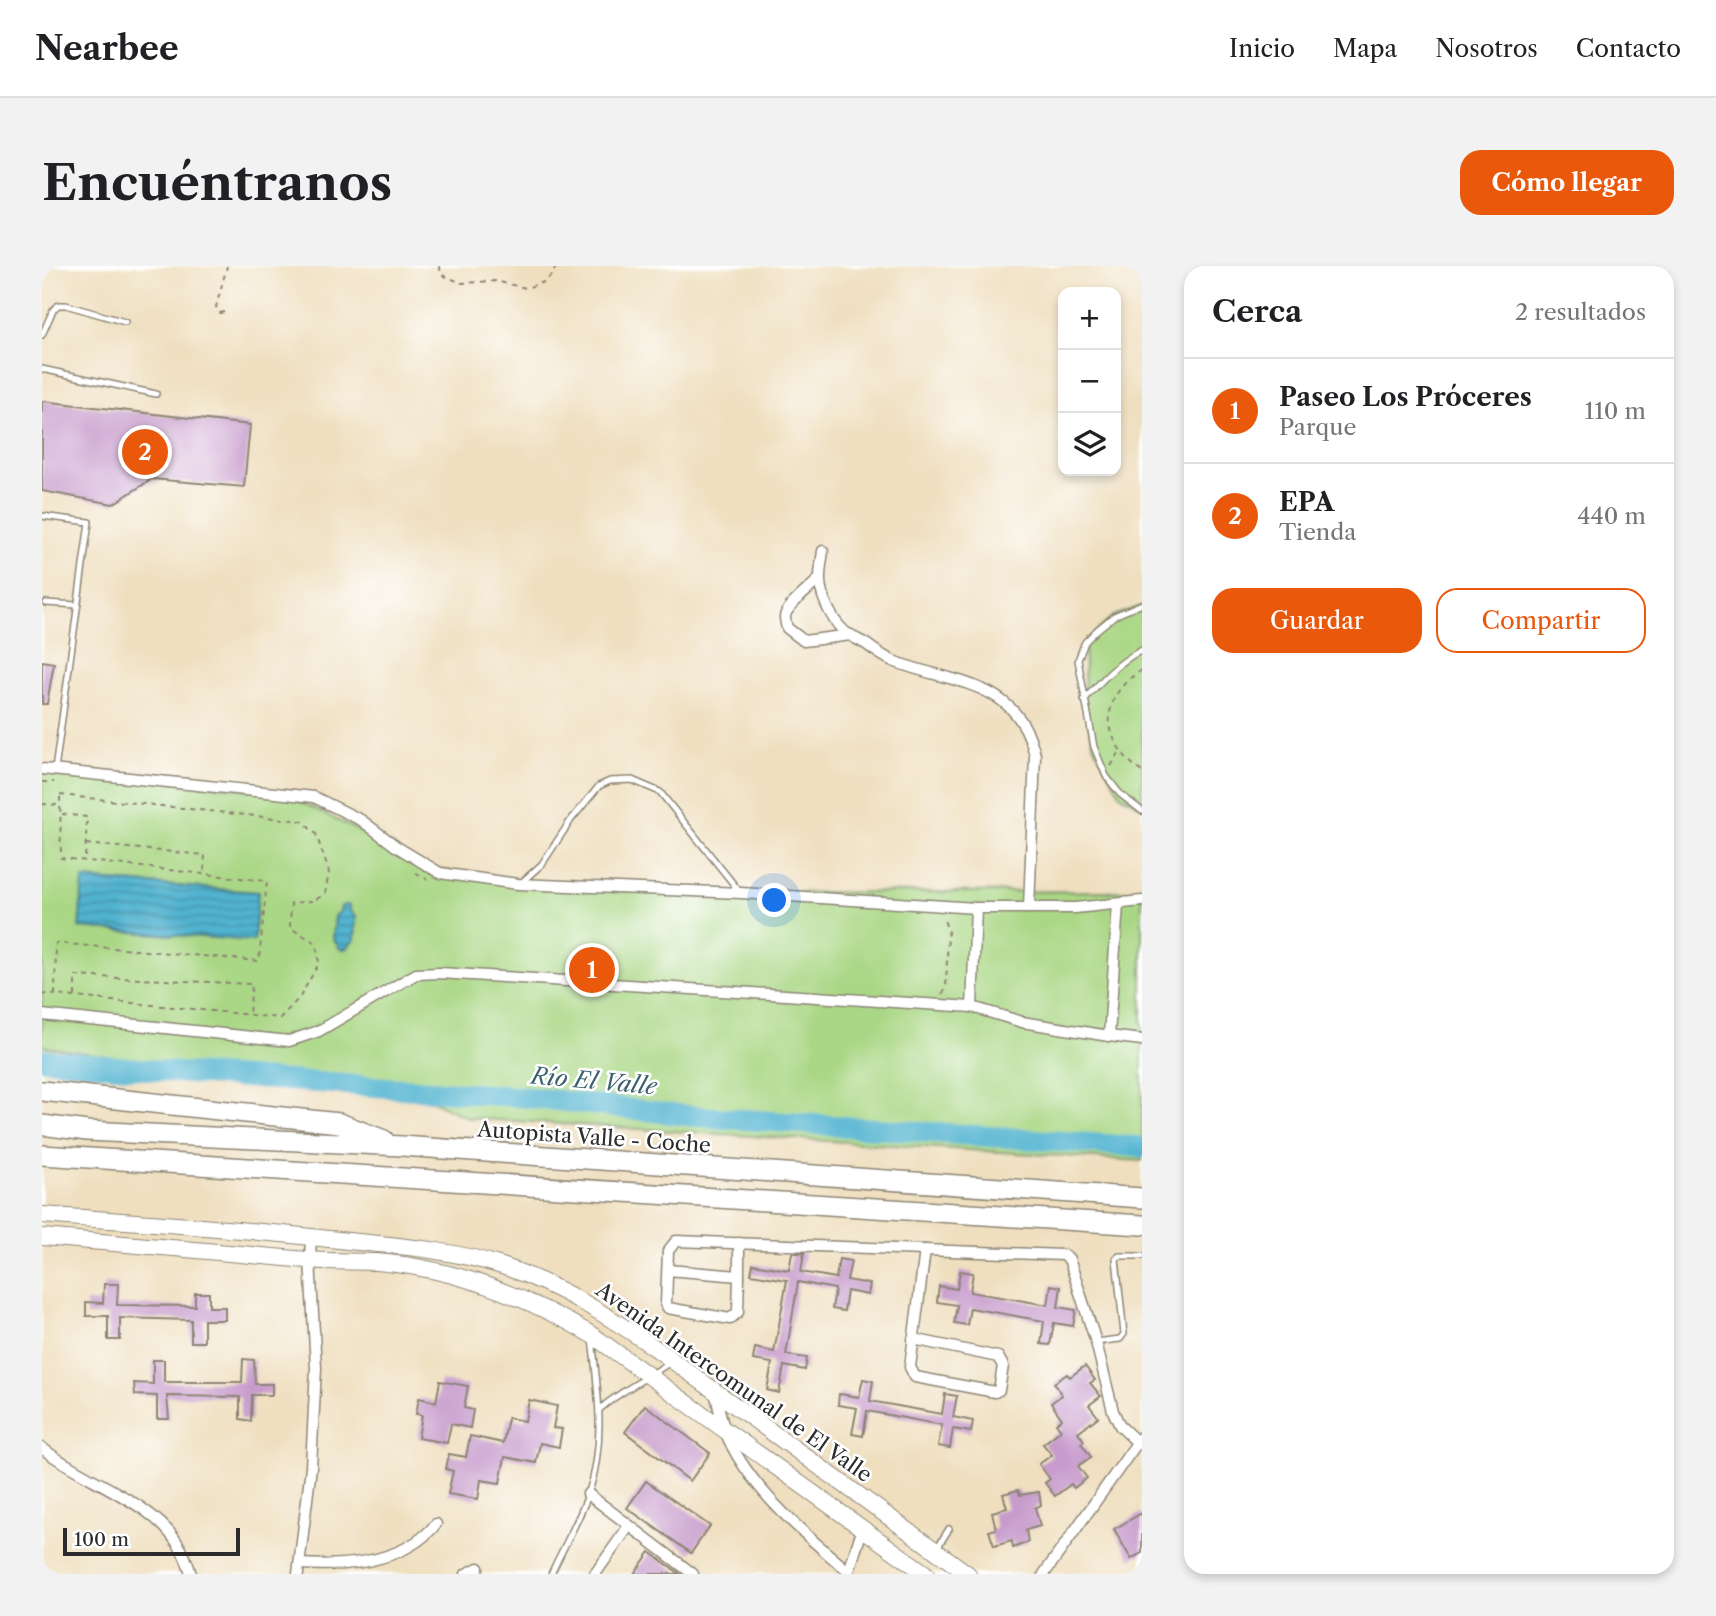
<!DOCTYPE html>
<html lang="es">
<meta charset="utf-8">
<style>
body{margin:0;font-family:"Libre Caslon Text",serif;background:#f2f2f2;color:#202124}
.controls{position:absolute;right:21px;top:21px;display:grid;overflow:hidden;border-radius:14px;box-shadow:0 4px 10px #0003}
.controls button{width:63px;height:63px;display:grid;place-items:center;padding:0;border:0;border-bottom:2px solid #e0e0e0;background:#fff;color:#202124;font:35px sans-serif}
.scale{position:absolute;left:21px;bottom:18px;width:177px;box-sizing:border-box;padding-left:7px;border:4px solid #2b2b2b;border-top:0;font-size:19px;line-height:24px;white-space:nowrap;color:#2b2b2b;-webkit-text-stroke:5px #fff;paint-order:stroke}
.you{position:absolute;left:733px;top:635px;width:24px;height:24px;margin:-18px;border:5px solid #fff;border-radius:50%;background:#1a73e8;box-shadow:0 0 0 10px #1a73e833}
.badge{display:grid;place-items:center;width:46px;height:46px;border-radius:50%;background:#ea580c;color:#fff;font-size:23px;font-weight:700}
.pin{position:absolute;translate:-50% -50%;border:4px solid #fff;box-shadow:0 2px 7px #0006}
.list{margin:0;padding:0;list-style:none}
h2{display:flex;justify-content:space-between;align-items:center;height:91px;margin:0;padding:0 28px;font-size:30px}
h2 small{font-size:23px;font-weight:400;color:#757577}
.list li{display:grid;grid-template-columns:46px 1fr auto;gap:21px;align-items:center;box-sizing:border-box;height:105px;padding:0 28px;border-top:2px solid #e0e0e0}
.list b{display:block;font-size:26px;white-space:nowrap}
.list p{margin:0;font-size:23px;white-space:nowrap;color:#757577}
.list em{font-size:23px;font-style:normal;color:#757577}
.actions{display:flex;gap:14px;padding:21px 28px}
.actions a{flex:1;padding:16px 0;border:2px solid #ea580c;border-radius:21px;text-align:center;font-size:24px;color:#ea580c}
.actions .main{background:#ea580c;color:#fff}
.icon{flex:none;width:38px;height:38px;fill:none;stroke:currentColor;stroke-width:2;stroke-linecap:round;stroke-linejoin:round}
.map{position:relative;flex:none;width:1100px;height:1308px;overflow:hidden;border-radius:21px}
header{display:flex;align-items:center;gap:42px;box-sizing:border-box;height:98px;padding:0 35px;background:#fff;border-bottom:2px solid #e0e0e0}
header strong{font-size:33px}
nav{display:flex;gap:38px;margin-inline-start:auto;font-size:24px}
.intro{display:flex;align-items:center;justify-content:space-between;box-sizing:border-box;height:168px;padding:0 42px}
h1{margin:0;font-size:49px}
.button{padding:18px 32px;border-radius:21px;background:#ea580c;color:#fff;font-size:24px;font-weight:700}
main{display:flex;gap:42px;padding:0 42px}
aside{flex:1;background:#fff;border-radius:21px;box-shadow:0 4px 10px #0003}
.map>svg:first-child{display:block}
.green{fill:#aad785;stroke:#6a8158;stroke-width:2}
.water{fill:url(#water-rules);stroke:#3e6f7e;stroke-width:2}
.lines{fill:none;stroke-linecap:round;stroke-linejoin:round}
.river{stroke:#51b3d0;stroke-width:21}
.building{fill:#c79bcc}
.lane-casing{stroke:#8d8575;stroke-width:8}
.street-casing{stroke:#8d8575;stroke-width:13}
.secondary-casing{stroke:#8d8575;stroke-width:18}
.highway-casing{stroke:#8d8575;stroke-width:22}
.path{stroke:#8d8575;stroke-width:2;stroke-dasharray:5 5;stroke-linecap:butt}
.lane{stroke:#fff;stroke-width:5}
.street{stroke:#fff;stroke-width:10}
.secondary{stroke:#fff;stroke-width:16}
.highway{stroke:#fff;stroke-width:19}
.labels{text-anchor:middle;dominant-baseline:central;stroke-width:5;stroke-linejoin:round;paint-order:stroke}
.street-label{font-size:21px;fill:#2b2b2b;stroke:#fff}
.water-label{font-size:23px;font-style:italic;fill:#3a616d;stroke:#fff}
</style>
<header>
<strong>Nearbee</strong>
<nav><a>Inicio</a><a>Mapa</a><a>Nosotros</a><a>Contacto</a></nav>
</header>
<div class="intro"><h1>Encuéntranos</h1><a class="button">Cómo llegar</a></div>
<main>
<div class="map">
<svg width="1100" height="1308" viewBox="0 0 1100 1308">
<defs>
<pattern id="water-rules" width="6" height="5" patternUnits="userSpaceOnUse" patternTransform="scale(1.75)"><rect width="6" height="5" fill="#51b3d0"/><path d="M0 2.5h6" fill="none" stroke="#4392a9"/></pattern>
</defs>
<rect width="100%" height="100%" fill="#fff"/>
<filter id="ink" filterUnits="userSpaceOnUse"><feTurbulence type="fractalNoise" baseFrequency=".0143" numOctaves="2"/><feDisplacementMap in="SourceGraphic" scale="14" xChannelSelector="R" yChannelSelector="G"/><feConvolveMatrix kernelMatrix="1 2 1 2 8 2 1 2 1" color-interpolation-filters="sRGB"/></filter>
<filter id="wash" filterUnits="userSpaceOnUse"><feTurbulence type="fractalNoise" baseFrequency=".00686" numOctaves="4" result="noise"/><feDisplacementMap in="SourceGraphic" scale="28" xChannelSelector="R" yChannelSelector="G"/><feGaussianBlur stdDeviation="1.57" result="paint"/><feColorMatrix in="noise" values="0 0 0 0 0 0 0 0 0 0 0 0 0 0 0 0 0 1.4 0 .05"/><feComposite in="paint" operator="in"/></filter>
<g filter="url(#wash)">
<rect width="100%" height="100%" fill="#efdfbf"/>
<g class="green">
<polygon points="1100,340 1100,541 1078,528 1052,481 1042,435 1043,376 1072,350"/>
<polygon points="0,501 244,528 389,602 478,618 699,627 1100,625 1100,895 426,852 346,814 82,793 0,780"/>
</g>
<g class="water">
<polygon points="41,613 216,626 212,675 37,662"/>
<polygon points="304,639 307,639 309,646 314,650 313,673 304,683 298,683 291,672 293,649 298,646 299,640"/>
</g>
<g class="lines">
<polyline class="river" points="0,793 140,807 493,832 649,850 1100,881"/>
</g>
<g id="blocks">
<g class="building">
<polygon points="0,135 208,159 202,221 110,213 71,238 0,225"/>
<polygon points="0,395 12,397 5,438 0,438"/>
<polygon points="750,987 762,987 759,1006 794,1012 797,993 809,995 805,1014 828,1018 826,1029 805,1025 802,1045 790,1043 793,1023 756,1016 744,1089 765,1092 763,1104 742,1100 737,1127 725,1124 730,1097 711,1094 713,1082 732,1086 745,1014 709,1008 711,998 747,1004"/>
<polygon points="918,1005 931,1007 928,1026 1006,1039 1009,1019 1019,1021 1016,1041 1034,1044 1031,1060 1012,1057 1008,1079 999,1078 1002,1055 928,1042 925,1059 912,1057 915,1039 895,1036 897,1020 915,1023"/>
<polygon points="62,1018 76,1018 75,1039 153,1040 153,1027 167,1027 167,1041 183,1041 183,1054 162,1054 162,1076 149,1076 149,1054 78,1052 78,1074 66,1074 66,1050 44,1050 44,1036 61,1037"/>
<polygon points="201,1093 212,1094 213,1118 230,1118 230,1129 210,1129 209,1155 198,1153 198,1131 125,1130 127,1153 115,1153 115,1130 93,1129 92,1117 111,1118 111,1094 122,1094 122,1116 200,1116"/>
<polygon points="1043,1100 1053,1114 1048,1117 1059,1130 1047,1139 1056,1151 1036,1166 1042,1175 1039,1177 1049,1191 1036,1200 1045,1212 1032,1222 1029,1218 1013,1230 1003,1217 1008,1213 997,1198 1010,1189 1001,1178 1019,1164 1014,1157 1020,1153 1009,1137 1020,1129 1012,1117 1025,1108 1028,1111"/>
<polygon points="821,1113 831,1115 828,1135 900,1148 903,1128 915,1130 911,1151 931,1155 929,1166 911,1163 908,1182 896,1180 900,1159 825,1145 821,1170 810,1168 815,1142 796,1139 797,1128 817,1131"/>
<polygon points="398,1115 426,1120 422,1142 431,1144 428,1162 409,1158 405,1177 376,1172 380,1149 374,1148 377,1132 394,1136"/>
<polygon points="487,1134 515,1140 511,1162 520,1163 517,1181 498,1177 494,1197 463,1191 458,1217 439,1214 436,1233 406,1228 411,1205 404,1203 407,1188 424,1191 428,1170 461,1177 466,1152 483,1155"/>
<polygon points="603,1139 668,1187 648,1215 583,1166"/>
<polygon points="604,1215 668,1260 649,1287 585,1242"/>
<polygon points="976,1224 978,1229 997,1226 999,1239 993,1242 998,1260 984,1264 986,1276 971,1282 970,1275 952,1280 947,1265 954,1263 950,1246 965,1242 961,1228"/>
<polygon points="1100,1247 1100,1287 1089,1293 1072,1263"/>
<polygon points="608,1286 638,1308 592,1308"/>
</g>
</g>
</g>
<g filter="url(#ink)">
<use href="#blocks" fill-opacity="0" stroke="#8d8575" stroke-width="2"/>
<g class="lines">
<defs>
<g id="lane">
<polyline points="0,69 11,44 16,39 24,39 83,56"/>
<polyline points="0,103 114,128"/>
<polyline points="0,250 47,256 13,504"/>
<polyline points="4,337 35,339"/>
<polyline points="1100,338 1072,350 1055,364 1043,376 1036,394 1052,481 1064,510 1078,528 1100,545"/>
<path d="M1042 434C1059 415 1076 396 1100 384"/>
<polyline points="480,616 500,598 529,554 557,520 568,515 590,514 618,526 697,625"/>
<polyline points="1054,1076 1078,1073 1082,1068 1074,993 1077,990 1100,990"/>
<path d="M558 1143C579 1124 605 1113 628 1096"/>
<polyline points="895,1282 907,1263"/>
<path d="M509 1308C521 1282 536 1256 546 1229 564 1178 556 1125 550 1072"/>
</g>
<g id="street">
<path d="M781 285C780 293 778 302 778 311 777 327 789 353 801 364 807 370 817 374 824 378 832 384 842 391 851 395 909 418 976 413 993 489L987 642"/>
<path d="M777 313C770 321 743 341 743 351 743 354 744 358 745 362L762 375 809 369"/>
<polyline points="0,503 272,531 319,554 355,581 398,607 476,618 699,627 934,642 1033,642 1100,635"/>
<polyline points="930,741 934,642"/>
<polyline points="0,749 247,775 277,765 374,708 398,707 930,741 980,756 1067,770 1076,638"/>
<polyline points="1067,770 1100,774"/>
<polyline points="697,977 697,1010"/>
<polyline points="626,1004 697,1010 696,1046 688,1053 626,1042 624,1038 626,985 634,975 1021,989 1027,993 1054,1076 1071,1145 1078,1160 1095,1176"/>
<polyline points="871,1073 956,1091 961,1100 957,1124 953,1126 873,1111 868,1101 883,984"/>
<path d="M673 1125C676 1137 678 1150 682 1162 702 1218 762 1268 806 1305"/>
<path d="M0 1182C40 1214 110 1235 136 1278 142 1287 146 1298 149 1308"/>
<polyline points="546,1228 651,1308"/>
<path d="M258 1298C305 1301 362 1297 394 1258"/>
<polyline points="256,1308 269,1201 274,1102 268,994 269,971"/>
<polyline points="424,1308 436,1302"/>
<polyline points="553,1308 587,1260"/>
<polyline points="806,1308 820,1264"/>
<polyline points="1002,1308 1100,1170"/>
</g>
<g id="secondary">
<path d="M0 949C90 956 180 961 269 971 334 979 400 980 463 1001 519 1020 568 1051 616 1084L926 1308"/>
<path d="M0 971C88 978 177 986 265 994 288 996 312 995 335 996 411 1002 484 1030 550 1069L884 1308"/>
</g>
<g id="highway">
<polyline points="0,825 297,857 342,874"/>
<polyline points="0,859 45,865 360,880 1100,932"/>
<polyline points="0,889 1100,959"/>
</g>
</defs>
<use href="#lane" class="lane-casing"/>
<use href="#street" class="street-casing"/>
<use href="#secondary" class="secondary-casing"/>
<use href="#highway" class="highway-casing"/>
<g class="path">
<polyline points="397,0 400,9 420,17 453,15 484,22 505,15 515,0"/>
<polyline points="182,46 178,47 174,41 185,0"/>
<path d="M1100 404C1054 432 1060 476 1100 506"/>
<polyline points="1069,500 1077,487"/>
<polyline points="0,516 12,516"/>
<polygon points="18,529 260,555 274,568 287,606 283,628 271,635 249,637 248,662 274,677 277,697 258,731 238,752 13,729 14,677 217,695 225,615 19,592"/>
<polyline points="0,538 16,539"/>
<polyline points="20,548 45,551 43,593"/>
<polyline points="44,578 163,589 162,607"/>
<polyline points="374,607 385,613"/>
<polyline points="0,728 12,729"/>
<polyline points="900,728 904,723 906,664 901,652"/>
<polyline points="33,730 33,710 210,718 207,749"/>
</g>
<use href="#lane" class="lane"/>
<use href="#street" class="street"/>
<use href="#secondary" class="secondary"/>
<use href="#highway" class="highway"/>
</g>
</g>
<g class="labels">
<g class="street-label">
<text transform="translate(552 871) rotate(4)">Autopista Valle - Coche</text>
<text transform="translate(692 1116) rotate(35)">Avenida Intercomunal de El Valle</text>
</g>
<g class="water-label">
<text transform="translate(552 815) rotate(5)">Río El Valle</text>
</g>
</g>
</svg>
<div class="controls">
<button>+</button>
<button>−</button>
<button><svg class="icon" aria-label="layers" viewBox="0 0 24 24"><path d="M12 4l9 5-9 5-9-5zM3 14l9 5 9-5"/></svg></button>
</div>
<div class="scale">100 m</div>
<div class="you"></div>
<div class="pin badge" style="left:550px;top:704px">1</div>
<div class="pin badge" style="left:103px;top:186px">2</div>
</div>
<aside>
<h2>Cerca<small>2 resultados</small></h2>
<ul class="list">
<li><span class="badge">1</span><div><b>Paseo Los Próceres</b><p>Parque</p></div><em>110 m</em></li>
<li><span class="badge">2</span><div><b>EPA</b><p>Tienda</p></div><em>440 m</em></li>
</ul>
<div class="actions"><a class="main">Guardar</a><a>Compartir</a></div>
</aside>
</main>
